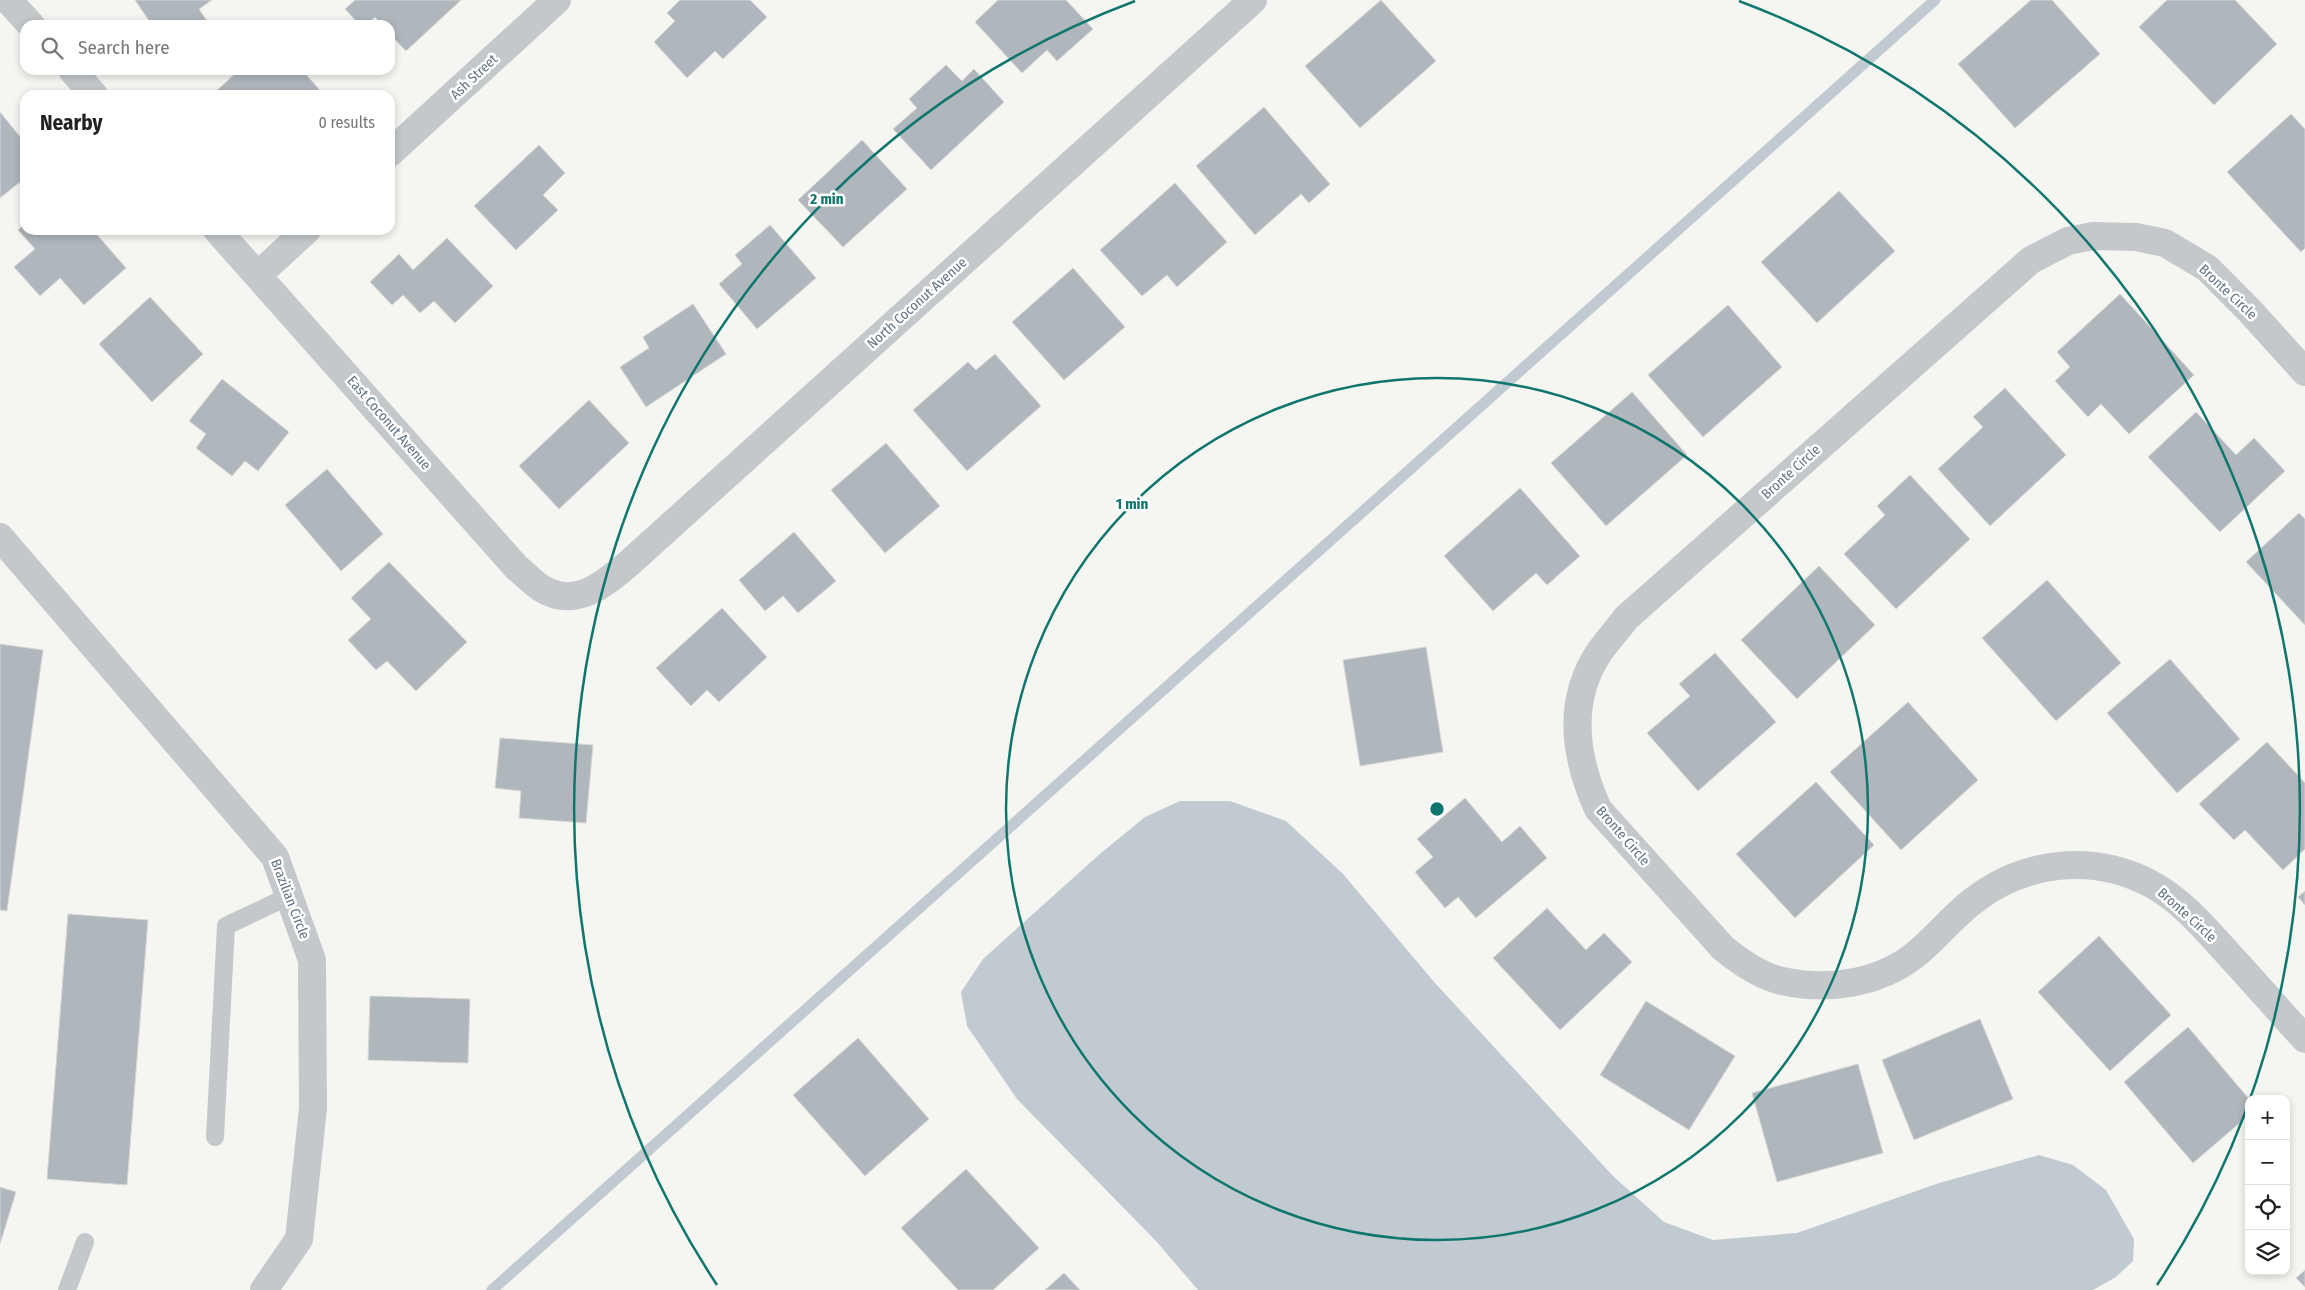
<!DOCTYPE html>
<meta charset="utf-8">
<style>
body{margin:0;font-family:"Fira Sans Condensed",sans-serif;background:#f2f2f2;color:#222}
.controls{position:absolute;right:15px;bottom:15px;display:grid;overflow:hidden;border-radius:10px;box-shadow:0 2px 8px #0003}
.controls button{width:45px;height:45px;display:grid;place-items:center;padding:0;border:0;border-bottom:1px solid #e0e0e0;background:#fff;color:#222;font:25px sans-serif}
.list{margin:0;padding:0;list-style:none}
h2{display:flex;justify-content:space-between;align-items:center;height:65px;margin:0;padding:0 20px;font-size:21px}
h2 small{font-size:16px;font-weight:400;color:#767676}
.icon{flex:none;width:28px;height:28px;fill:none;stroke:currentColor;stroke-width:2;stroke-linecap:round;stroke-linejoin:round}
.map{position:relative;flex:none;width:2305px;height:1290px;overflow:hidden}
.search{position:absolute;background:#fff;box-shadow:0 2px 8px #0003;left:20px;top:20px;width:375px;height:55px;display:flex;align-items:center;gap:12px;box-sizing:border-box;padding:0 18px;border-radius:15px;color:#767676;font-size:19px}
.panel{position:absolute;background:#fff;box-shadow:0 2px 8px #0003;left:20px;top:90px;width:375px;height:145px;border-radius:15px}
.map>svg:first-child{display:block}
.water{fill:#c0cad0}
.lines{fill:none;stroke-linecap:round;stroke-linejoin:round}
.stream{stroke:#c0cad0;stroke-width:11}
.building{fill:#afb6bc;stroke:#d7d7d4}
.service{stroke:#c4c8cb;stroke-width:18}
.minor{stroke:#c4c8cb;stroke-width:28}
.ring{fill:none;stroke:#0f766e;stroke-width:2.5}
.labels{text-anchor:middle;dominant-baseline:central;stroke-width:5;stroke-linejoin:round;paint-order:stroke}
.street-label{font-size:14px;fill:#627385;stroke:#fff}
.centre{fill:#0f766e;stroke:#fff;stroke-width:2.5}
.ring-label{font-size:15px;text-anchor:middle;font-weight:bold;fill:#0f766e;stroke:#fff;stroke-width:5;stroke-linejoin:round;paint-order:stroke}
</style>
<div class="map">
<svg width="2305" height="1290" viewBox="0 0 2305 1290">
<rect width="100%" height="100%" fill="#f5f6f1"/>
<polygon class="water" points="1180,801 1230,801 1286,821 1343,874 1435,983 1613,1176 1664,1222 1713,1240 1797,1233 1939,1183 2039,1155 2073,1165 2106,1190 2134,1239 2133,1261 2116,1277 2093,1290 1198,1290 1157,1242 1017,1099 967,1026 961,992 983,959 1101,853 1145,817"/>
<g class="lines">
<polyline class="stream" points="492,1290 1935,0"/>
</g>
<g class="building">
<polygon points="135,0 212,0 199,9 207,21 202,25 152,25"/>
<polygon points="355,0 461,0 406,51 390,34 390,25 382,25 375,17 366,25 360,25 345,9"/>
<polygon points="680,0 750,0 767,17 723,59 715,51 687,78 654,42 675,21 667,13"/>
<polygon points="998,0 1066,0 1093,29 1057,61 1047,50 1022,73 975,22"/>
<polygon points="1381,0 1436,61 1360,128 1305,66"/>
<polygon points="2031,0 2052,0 2100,54 2015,128 1958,64"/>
<polygon points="2167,0 2235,0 2277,44 2214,105 2139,27"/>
<polygon points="946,65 962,81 974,69 1004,102 931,170 893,129 917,108 909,99"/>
<polygon points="239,70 302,70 319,89 312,95 212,95"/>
<polygon points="1264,107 1330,184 1309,203 1301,194 1255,235 1196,166"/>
<polygon points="0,112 25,143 25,178 0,198"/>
<polygon points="2291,114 2305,129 2305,248 2301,252 2227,172"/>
<polygon points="862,140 907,189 843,247 798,200"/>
<polygon points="539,145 565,173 543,195 558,210 516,250 474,206"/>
<polygon points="1175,183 1227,242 1177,287 1167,275 1142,296 1100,250"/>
<polygon points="1839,191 1895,251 1817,323 1761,262"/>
<polygon points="25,223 25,230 93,230 126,268 84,305 60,278 40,296 14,267 35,249 18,230"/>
<polygon points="770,225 816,278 757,329 719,284 742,264 735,255"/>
<polygon points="447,238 493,286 455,323 434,301 420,313 403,295 392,305 370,282 399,254 413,270"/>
<polygon points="1073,268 1125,327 1064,380 1012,322"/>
<polygon points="2120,294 2194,375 2129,434 2101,404 2088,417 2055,381 2070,367 2057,352"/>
<polygon points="150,297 203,354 152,402 99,344"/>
<polygon points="693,304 726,354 646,407 620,367 649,348 643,337"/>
<polygon points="1728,305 1782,367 1703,437 1648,375"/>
<polygon points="995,354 1041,406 967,471 913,410 968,362 976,370"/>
<polygon points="222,379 289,432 258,471 245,461 232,476 196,448 206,434 189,421"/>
<polygon points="2005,388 2066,455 1990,526 1938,469 1983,427 1973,417"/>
<polygon points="1632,392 1687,455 1606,526 1551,463"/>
<polygon points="589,400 629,443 559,509 519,466"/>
<polygon points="2196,412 2236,455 2254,438 2285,471 2220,532 2148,457"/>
<polygon points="886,443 940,506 885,553 831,490"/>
<polygon points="327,469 383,534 341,571 285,505"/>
<polygon points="1910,475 1970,539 1896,609 1844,554 1885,515 1877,506"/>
<polygon points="1520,488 1580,556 1547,585 1536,573 1493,611 1444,556"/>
<polygon points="2299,513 2305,519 2305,625 2246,562"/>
<polygon points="794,532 836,581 798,613 783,596 765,611 739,580"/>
<polygon points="389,562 467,642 416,691 387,661 376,670 348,640 371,619 351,598"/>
<polygon points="1819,566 1875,625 1797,699 1741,640"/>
<polygon points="2047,580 2121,663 2056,721 1982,638"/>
<polygon points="722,608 767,657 719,702 707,690 691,706 656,668"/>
<polygon points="0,644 43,650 7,911 0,910"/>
<polygon points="1426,647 1443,752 1360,766 1343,660"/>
<polygon points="1715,653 1776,722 1698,791 1647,733 1690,696 1679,684"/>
<polygon points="2170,659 2240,739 2177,793 2107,713"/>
<polygon points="1908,702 1978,780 1901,850 1830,772"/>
<polygon points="500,738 593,745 586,823 519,818 521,791 495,788"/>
<polygon points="2267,742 2305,783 2305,849 2283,870 2245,830 2234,840 2199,804"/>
<polygon points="1816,782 1874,845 1795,918 1736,854"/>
<polygon points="1465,798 1502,842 1520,826 1547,858 1476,918 1458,897 1445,908 1415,872 1433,857 1417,839"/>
<polygon points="2305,891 2305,905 2298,897"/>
<polygon points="1547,908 1586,950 1604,933 1632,962 1560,1030 1493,958"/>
<polygon points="68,914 148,920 127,1185 47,1179"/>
<polygon points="2099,936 2171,1015 2110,1071 2038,992"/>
<polygon points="370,996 470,999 468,1063 368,1060"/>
<polygon points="1646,1001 1735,1056 1689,1130 1600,1075"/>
<polygon points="1980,1019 2013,1099 1914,1140 1882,1060"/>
<polygon points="2188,1027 2249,1099 2249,1115 2193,1163 2124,1082"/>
<polygon points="858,1038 929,1119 865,1176 793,1095"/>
<polygon points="1858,1064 1883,1153 1777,1182 1752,1093"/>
<polygon points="966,1169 1039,1248 993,1290 958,1290 901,1228"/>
<polygon points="0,1187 16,1192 0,1244"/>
<polygon points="2305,1270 2305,1287 2296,1278"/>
<polygon points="1064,1273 1080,1290 1045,1290"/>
</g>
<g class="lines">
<g class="service">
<polyline points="215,1137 226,926 289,896"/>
<polyline points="67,1290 85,1242"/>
</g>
<g class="minor">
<polyline points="8,0 31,25"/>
<polyline points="72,70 94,95"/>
<polyline points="390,153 557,0"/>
<path d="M217 230 517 568C525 574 532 582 541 588 574 609 602 586 627 565L1253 0"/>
<polyline points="258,275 307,230"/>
<path d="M2305 372 2249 310 2207 268 2165 243 2136 237 2093 236 2068 241 2031 260 1626 618C1618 629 1608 640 1600 651 1566 701 1575 758 1598 809L1723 948C1740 962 1760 976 1782 981 1827 991 1878 984 1915 955 1936 938 1952 917 1973 901 2024 861 2093 853 2151 884 2183 901 2207 931 2231 957 2256 984 2280 1012 2305 1039"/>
<polyline points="0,537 275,857 312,960 313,1108 299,1239 264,1290"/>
</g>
</g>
<g class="ring">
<circle cx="1437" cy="809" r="431"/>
<path d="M717 1285A863 863 0 0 1 1135 1M1739 1A863 863 0 0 1 2157 1285"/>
</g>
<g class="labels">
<g class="street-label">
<text transform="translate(474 77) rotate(-43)">Ash Street</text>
<text transform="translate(2228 292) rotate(43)">Bronte Circle</text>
<text transform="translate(917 303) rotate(-42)">North Coconut Avenue</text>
<text transform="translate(389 423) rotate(49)">East Coconut Avenue</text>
<text transform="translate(1791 472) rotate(-42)">Bronte Circle</text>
<text transform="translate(1623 836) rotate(49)">Bronte Circle</text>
<text transform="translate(290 899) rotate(69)">Brazilian Circle</text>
<text transform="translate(2187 915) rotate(42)">Bronte Circle</text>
</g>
</g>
<circle cx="1437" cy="809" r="8" class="centre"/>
<g class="ring-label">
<text x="827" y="204">2 min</text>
<text x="1132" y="509">1 min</text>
</g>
</svg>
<div class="controls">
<button>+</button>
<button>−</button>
<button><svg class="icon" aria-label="locate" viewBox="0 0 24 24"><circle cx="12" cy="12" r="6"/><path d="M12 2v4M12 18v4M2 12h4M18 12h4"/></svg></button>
<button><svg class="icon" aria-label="layers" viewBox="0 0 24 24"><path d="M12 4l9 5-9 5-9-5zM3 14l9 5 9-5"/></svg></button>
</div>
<div class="search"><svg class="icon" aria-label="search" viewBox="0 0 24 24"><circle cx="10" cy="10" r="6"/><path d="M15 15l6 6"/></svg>Search here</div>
<section class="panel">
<h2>Nearby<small>0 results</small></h2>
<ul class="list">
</ul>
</section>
</div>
